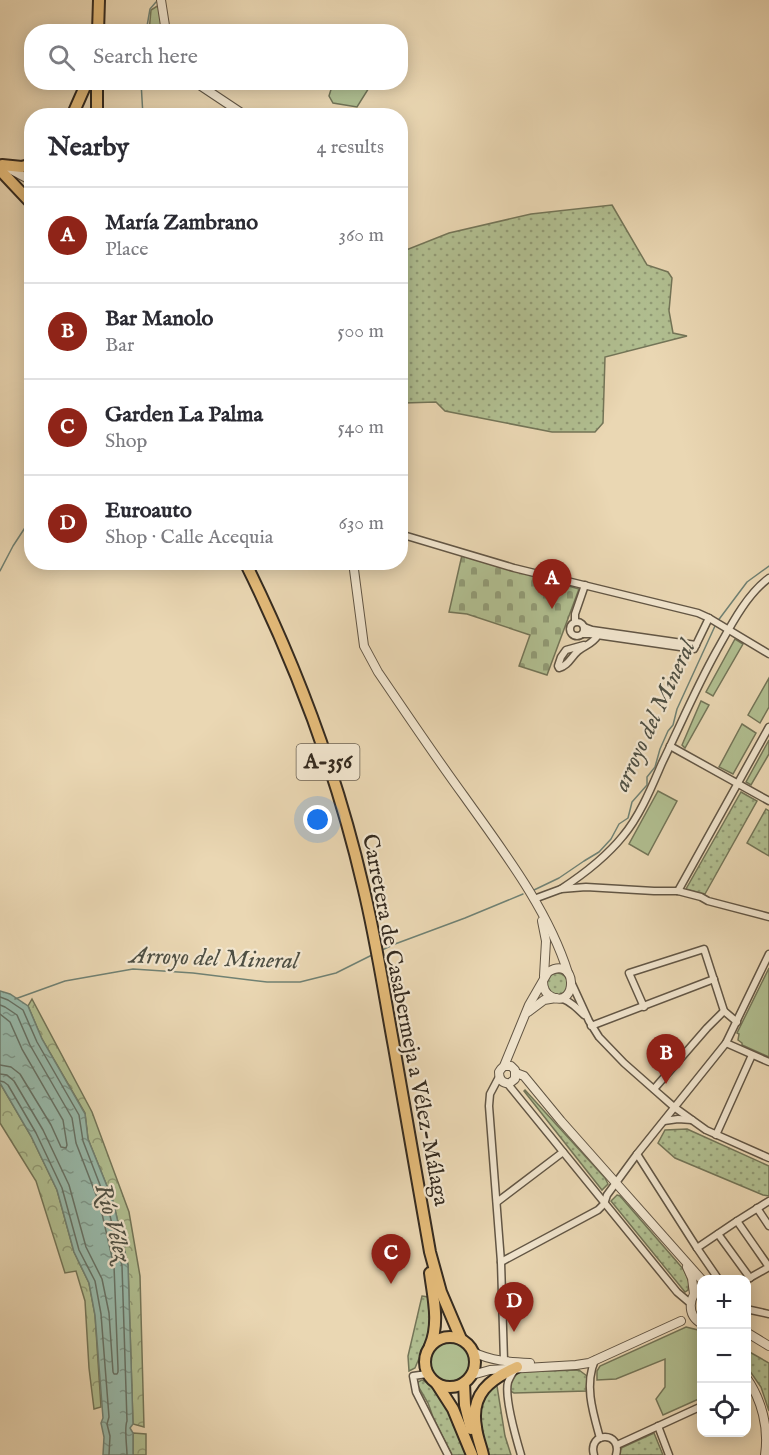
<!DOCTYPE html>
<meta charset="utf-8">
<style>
body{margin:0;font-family:"IM FELL English",serif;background:#f2f2f3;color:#2b2b33}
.controls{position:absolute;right:18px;bottom:18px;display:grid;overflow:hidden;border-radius:12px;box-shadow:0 3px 15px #0003}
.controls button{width:54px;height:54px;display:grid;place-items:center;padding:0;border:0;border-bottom:2px solid #e1e1e2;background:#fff;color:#2b2b33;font:30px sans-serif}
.you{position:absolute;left:318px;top:820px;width:21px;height:21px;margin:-15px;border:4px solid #fff;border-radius:50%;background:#1a73e8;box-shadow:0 0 0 9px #1a73e833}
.badge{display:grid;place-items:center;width:39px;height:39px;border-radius:50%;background:#8f2418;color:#fff;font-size:20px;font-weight:700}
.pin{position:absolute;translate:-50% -50px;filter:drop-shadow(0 2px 3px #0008)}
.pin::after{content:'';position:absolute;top:32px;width:21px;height:18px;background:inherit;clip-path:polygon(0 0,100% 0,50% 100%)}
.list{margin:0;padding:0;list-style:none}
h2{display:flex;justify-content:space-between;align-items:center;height:78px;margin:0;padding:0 24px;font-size:26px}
h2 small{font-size:20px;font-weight:400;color:#7c7c81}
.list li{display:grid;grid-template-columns:39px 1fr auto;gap:18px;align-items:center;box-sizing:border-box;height:96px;padding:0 24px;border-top:2px solid #e1e1e2}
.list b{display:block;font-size:22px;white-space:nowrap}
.list p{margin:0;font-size:20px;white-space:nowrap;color:#7c7c81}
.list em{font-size:20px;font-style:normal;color:#7c7c81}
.icon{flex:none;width:33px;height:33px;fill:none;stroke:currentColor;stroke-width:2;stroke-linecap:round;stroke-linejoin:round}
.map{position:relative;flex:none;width:769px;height:1455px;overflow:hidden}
.search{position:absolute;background:#fff;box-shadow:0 3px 15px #0003;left:24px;top:24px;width:384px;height:66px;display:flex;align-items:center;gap:15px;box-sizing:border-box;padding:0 21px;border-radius:24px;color:#7c7c81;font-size:22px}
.panel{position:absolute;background:#fff;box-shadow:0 3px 15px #0003;left:24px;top:108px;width:384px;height:462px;border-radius:24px}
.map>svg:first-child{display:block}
.grass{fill:url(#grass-dots);stroke:#737558;stroke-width:1.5}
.forest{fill:url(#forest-crowns);stroke:#737558;stroke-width:1.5}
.cemetery{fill:url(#cemetery-stones);stroke:#737558;stroke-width:1.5}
.garden{fill:#b1bf91;stroke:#737558;stroke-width:1.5}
.water{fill:url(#water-ripples);stroke:#708173;stroke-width:1.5}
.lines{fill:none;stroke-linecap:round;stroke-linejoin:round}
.shore{stroke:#667266;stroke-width:1.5}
.stream{stroke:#708173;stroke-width:1.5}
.minor-casing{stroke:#625645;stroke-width:9}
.tertiary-casing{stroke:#625645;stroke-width:10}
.primary-casing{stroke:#352b20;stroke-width:14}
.minor{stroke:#f1e5ce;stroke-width:6}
.tertiary{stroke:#f1e5ce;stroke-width:8}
.primary{stroke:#e5bc7a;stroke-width:10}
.labels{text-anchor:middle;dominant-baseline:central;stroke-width:4.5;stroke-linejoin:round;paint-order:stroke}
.shield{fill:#f1e5ce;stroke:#6d6354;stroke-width:1.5}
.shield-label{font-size:21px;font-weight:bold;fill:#352b20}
.street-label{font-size:22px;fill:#352b20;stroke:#f1e5ce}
.water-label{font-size:24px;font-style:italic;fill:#4e4f43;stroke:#f1e5ce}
</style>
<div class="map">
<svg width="769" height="1455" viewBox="0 0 769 1455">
<defs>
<pattern id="grass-dots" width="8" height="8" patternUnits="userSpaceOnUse" patternTransform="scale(1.5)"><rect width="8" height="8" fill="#b1bf91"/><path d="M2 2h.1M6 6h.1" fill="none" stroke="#919b76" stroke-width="1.8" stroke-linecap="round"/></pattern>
<pattern id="forest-crowns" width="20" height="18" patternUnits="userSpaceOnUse" patternTransform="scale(1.5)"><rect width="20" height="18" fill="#b1bf91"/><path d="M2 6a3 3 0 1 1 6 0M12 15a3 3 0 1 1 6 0" fill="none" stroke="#919b76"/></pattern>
<pattern id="cemetery-stones" width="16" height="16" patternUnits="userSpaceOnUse" patternTransform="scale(1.5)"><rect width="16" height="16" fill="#b1bf91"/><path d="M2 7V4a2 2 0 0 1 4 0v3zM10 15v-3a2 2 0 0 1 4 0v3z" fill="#919b76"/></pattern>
<pattern id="water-ripples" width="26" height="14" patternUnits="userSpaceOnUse" patternTransform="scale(1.5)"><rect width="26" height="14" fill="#98baab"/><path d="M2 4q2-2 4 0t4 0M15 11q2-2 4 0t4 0" fill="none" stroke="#7d978b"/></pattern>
</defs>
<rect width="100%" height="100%" fill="#ead7b3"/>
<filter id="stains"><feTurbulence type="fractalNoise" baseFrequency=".00333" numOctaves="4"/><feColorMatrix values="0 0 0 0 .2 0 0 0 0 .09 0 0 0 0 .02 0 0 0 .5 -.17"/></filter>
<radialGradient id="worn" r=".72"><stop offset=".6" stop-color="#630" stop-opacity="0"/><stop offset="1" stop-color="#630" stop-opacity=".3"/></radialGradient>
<g class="grass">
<polygon points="612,205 647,265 668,272 672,278 669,311 673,333 687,336 605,357 603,423 595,432 552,432 445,411 436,402 404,403 402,409 401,409 401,252 449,233 531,214"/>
<polygon points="741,792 757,801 705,894 686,889"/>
<polygon points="766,809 769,811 769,856 747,843"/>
<circle cx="557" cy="984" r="11"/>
<polygon points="525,1090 605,1178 608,1184 602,1190 524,1091"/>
<polygon points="687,1129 769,1166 769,1196 763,1195 675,1158 658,1143 665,1130"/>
<polygon points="617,1195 620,1196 684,1270 689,1282 688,1290 685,1292 611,1201"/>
<polygon points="422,1296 428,1297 430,1332 415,1368 409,1371 408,1356"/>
<polygon points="746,1350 769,1363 769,1411 761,1387 747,1367"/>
<polygon points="579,1370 587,1376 587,1391 514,1393 510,1391 510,1382 517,1372"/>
<path d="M422 1380C448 1391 458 1431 468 1455H452L433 1417 428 1403 418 1386V1382Z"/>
<polygon points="491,1385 497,1386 505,1436 511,1455 487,1455 477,1425 481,1398"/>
<polygon points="654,1433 663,1455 617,1455 621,1448"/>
</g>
<g class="forest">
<polygon points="159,5 165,31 149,32 151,10"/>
<polygon points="32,999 92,1112 129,1212 140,1276 144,1427 133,1424 128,1265 113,1201 88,1139 85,1113 42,1039 28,1006"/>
<polygon points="0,1083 31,1136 57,1190 74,1252 89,1283 95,1315 101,1407 94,1409 89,1368 85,1301 76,1271 65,1273 36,1181 0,1123"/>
<polygon points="133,1433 146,1434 146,1455 133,1455"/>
</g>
<polygon class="cemetery" points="462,555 579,589 547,675 519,666 530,635 467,614 449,612"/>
<g class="garden">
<polygon points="333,83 333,82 372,83 357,107 333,103 329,96"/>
<polygon points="735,639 743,644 713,696 706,692"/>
<polygon points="769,678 769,707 760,723 748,715"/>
<polygon points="701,701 709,705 685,748 682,745"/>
<polygon points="742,724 756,733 733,774 719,767"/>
<polygon points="769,740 769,754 751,785 746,782"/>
<polygon points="658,791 677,801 648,855 629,844"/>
<polygon points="769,968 769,1057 742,1045 742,1043 738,1040 739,1034 737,1033"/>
<polygon points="686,1327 698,1330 701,1334 701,1398 663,1415 656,1399 665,1387 665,1359 616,1379 597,1380 597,1371 600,1366"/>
<circle cx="450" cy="1362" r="21"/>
</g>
<polygon class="water" points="0,991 10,994 28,1006 42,1039 85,1114 88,1139 113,1201 128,1265 133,1424 130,1428 133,1433 133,1455 103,1455 104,1437 101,1423 103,1418 95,1315 89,1283 74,1252 57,1190 31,1136 0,1083"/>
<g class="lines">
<g class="shore">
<path d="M0 997 8 1000 23 1010 37 1042 79 1115 83 1141 107 1203 122 1266 127 1421C124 1428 127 1446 127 1455"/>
<polyline points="0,1005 5,1007 17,1015 30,1045 72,1118 76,1143 100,1205 114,1266 118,1368 118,1372 117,1374 114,1374 113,1372 109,1313 102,1279 86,1247 69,1185 43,1130 14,1081 7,1075 0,1074"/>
<polyline points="0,1014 10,1022 22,1049 63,1120 67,1145 66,1148 61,1147 51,1125 20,1074 11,1067 0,1065"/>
<polyline points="0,1081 4,1082 8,1085 36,1133 62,1188 79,1250 95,1281 101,1314 109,1417 107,1424 110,1436 109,1455"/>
</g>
<g class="stream">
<polyline points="146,32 150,9 156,2"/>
<polyline points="141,82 143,116"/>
<polyline points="0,571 13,546 32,517"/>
<polyline points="717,622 747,582 769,566"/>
<polyline points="534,890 559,878 584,861 599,852 611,839 619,824 628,818 632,802 647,785 647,777 655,767 660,749 668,731 673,725 677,709 715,626"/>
<polyline points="382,950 395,944 465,918 523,894"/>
<polyline points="15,999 65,981 133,969 193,973 267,982 300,982 336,973 372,955"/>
</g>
<defs>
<g id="minor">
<polyline points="400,534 514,568 698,613 709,618 769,654"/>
<circle cx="577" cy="629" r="7"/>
<polyline points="575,622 575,614 585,585"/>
<polyline points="584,627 592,630 696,645"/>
<polyline points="583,634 590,634 694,649 709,618"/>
<path d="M584 645 566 650 561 657 558 666 559 668C568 666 571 657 578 651 585 645 593 644 598 635"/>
<polyline points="670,746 769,801"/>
<path d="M561 889C584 874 606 857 623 836 640 816 652 786 662 763 680 726 696 688 716 652 730 627 746 595 769 578"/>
<polyline points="678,891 769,727"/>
<polyline points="534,899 561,889 586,887 654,891 678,891 701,897 708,901 769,917"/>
<polyline points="572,984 589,1021 599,1037 624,1063 658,1093 674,1107 706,1130 769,1158"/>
<path d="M561 998C571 1002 577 1008 584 1015"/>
<polyline points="644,1007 629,973 704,949 724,1011"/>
<polyline points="591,1026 714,979"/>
<polyline points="726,1043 769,1062"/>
<polyline points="499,1077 490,1094 489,1106 501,1262 504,1361"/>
<polyline points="507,1083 677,1292 690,1303"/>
<polyline points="654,1089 707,1028 724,1011 737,1022"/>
<polyline points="664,1121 678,1119 692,1120"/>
<polyline points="716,1135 752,1055"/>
<polyline points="637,1154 697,1248 719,1280"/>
<polyline points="497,1202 563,1152"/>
<polyline points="757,1208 769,1226"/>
<polyline points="737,1221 769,1267 746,1280"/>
<polyline points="718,1234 750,1278"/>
<polyline points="697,1248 737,1221 769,1201"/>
<polyline points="501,1262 598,1210 604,1204 607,1195 637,1154 726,1043 769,954"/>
<polyline points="746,1309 769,1314"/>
<path d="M595 1360C584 1385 593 1413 600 1438"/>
<path d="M516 1369C512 1373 510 1377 508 1382 504 1398 516 1438 521 1455"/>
<polyline points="427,1374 413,1376 416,1392 448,1455"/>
<polyline points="658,1426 669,1455"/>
<polyline points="617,1445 702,1406"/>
<path d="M594 1455C587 1431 623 1431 616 1455"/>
</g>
<g id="tertiary">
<polyline points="161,0 166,32"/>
<polyline points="195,82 246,116"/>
<polyline points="4,166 32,181"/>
<path d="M353 562 364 646 378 672C406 713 434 755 464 796 503 851 548 909 568 973"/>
<polyline points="542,921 546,941 544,976"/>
<polyline points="528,1012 544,1000 556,998"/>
<path d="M504 1066H511L515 1070V1079L510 1083C503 1084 499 1080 499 1072L501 1069 504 1066 529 1005 548 972C578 954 578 1009 552 997 545 994 543 988 543 981"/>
<polyline points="516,1073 524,1076 561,1121 702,1280"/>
<polyline points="687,1267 692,1278 694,1294"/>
<path d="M702 1286C688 1296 686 1315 702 1324"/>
<polyline points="746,1332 769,1346"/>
<path d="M473 1352C491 1361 510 1362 530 1363"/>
<polyline points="472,1375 490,1370 576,1365 589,1363 681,1321"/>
<path d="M746 1377C762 1400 769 1428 765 1455"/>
</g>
<g id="primary">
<polyline points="98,32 99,0"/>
<polyline points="72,116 87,82"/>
<polyline points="97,116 97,82"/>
<polyline points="2,165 22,167 32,164"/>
<polyline points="0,170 32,204"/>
<path d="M245 562C296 665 337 774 363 886 376 939 384 993 394 1047 406 1115 418 1184 430 1252L441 1292 461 1339"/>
<circle cx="450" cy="1362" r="25"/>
<path d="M430 1346C440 1323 433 1297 430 1273"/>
<polyline points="464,1383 465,1405 471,1429"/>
<polyline points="437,1384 453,1409 472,1455"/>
<path d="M483 1455C481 1446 477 1437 476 1427 470 1394 490 1379 517 1367"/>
</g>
</defs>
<use href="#minor" class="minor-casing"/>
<use href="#tertiary" class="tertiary-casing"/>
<use href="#primary" class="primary-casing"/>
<use href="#minor" class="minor"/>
<use href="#tertiary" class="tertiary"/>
<use href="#primary" class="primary"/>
</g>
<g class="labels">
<rect class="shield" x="296.5" y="744" width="63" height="36" rx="4.5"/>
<g class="shield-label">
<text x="328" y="762">A-356</text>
</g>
<g class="street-label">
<text transform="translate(405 1020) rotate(79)">Carretera de Casabermeja a Vélez-Málaga</text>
</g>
<g class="water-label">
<text transform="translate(655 716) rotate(-65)">arroyo del Mineral</text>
<text transform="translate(214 959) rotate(2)">Arroyo del Mineral</text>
<text transform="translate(112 1223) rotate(75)">Río Vélez</text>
</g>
</g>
<rect width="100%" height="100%" filter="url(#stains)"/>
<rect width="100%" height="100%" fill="url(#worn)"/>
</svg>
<div class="controls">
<button>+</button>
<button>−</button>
<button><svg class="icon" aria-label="locate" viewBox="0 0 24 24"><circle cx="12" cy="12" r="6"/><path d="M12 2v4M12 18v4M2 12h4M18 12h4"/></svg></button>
</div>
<div class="you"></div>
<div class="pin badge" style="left:552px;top:609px">A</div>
<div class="pin badge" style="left:666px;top:1084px">B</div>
<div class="pin badge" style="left:391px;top:1284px">C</div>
<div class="pin badge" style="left:514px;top:1332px">D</div>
<div class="search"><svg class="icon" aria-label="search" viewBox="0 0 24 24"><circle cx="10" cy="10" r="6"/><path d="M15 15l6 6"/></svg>Search here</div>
<section class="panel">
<h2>Nearby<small>4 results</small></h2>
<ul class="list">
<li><span class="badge">A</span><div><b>María Zambrano</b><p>Place</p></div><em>360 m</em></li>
<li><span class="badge">B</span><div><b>Bar Manolo</b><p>Bar</p></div><em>500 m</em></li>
<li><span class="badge">C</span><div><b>Garden La Palma</b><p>Shop</p></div><em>540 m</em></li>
<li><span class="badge">D</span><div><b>Euroauto</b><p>Shop · Calle Acequia</p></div><em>630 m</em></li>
</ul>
</section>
</div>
